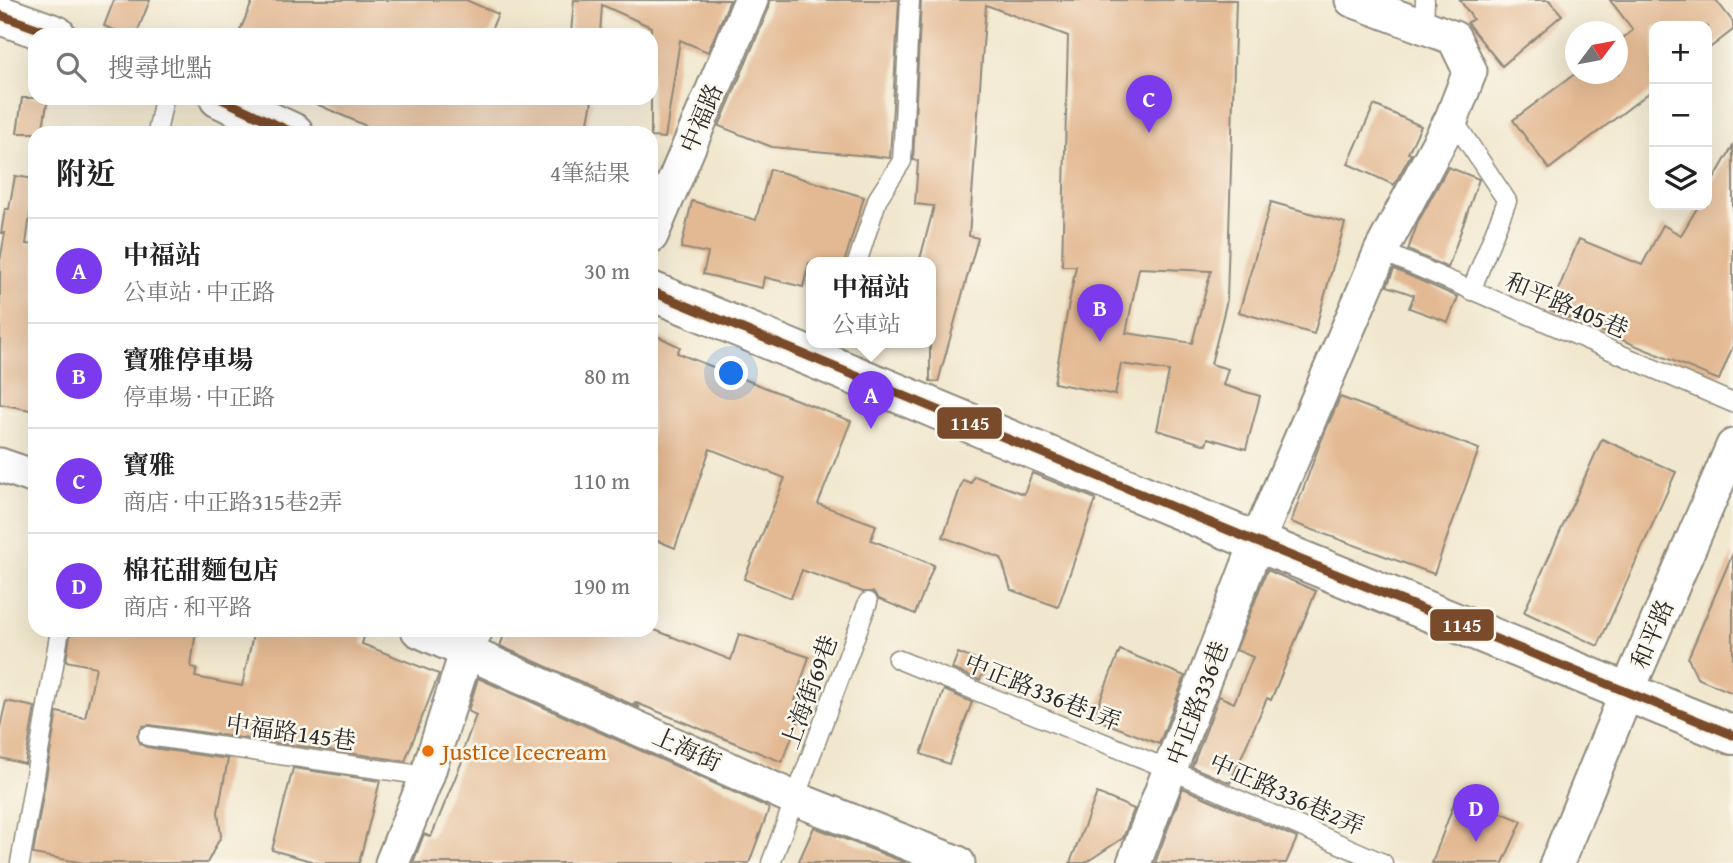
<!DOCTYPE html>
<html lang="zh-TW">
<meta charset="utf-8">
<style>
body{margin:0;font-family:"Gentium Book Plus","Noto Serif TC",serif;background:#f6f6f6;color:#222}
.controls{position:absolute;right:21px;top:21px;display:grid;overflow:hidden;border-radius:14px;box-shadow:0 7px 28px #0002}
.controls button{width:63px;height:63px;display:grid;place-items:center;padding:0;border:0;border-bottom:2px solid #e0e0e0;background:#fff;color:#222;font:35px sans-serif}
.compass{position:absolute;left:1565px;top:21px;width:63px;height:63px;border-radius:50%;background:#fff;box-shadow:0 7px 28px #0002;rotate:58deg}
.you{position:absolute;left:732px;top:374px;width:24px;height:24px;margin:-18px;border:5px solid #fff;border-radius:50%;background:#1a73e8;box-shadow:0 0 0 10px #1a73e833}
.badge{display:grid;place-items:center;width:46px;height:46px;border-radius:50%;background:#7c3aed;color:#fff;font-size:23px;font-weight:700}
.pin{position:absolute;translate:-50% -58px;filter:drop-shadow(0 2px 4px #0008)}
.pin::after{content:'';position:absolute;top:37px;width:24px;height:21px;background:inherit;clip-path:polygon(0 0,100% 0,50% 100%)}
.popup{position:absolute;left:806px;top:257px;width:130px;height:91px;box-sizing:border-box;display:grid;place-content:center;border-radius:14px;background:#fff;filter:drop-shadow(0 2px 5px #0005);font-size:23px;white-space:nowrap;color:#767676}
.popup b{font-size:26px;color:#222}
.popup::after{content:'';position:absolute;left:50%;top:100%;margin-left:-14px;border:14px solid transparent;border-top-color:#fff}
.list{margin:0;padding:0;list-style:none}
h2{display:flex;justify-content:space-between;align-items:center;height:91px;margin:0;padding:0 28px;font-size:30px}
h2 small{font-size:23px;font-weight:400;color:#767676}
.list li{display:grid;grid-template-columns:46px 1fr auto;gap:21px;align-items:center;box-sizing:border-box;height:105px;padding:0 28px;border-top:2px solid #e0e0e0}
.list b{display:block;font-size:26px;white-space:nowrap}
.list p{margin:0;font-size:23px;white-space:nowrap;color:#767676}
.list em{font-size:23px;font-style:normal;color:#767676}
.icon{flex:none;width:38px;height:38px;fill:none;stroke:currentColor;stroke-width:2;stroke-linecap:round;stroke-linejoin:round}
.map{position:relative;flex:none;width:1733px;height:863px;overflow:hidden}
.search{position:absolute;background:#fff;box-shadow:0 7px 28px #0002;left:28px;top:28px;width:630px;height:77px;display:flex;align-items:center;gap:18px;box-sizing:border-box;padding:0 24px;border-radius:21px;color:#767676;font-size:26px}
.panel{position:absolute;background:#fff;box-shadow:0 7px 28px #0002;left:28px;top:126px;width:630px;height:511px;border-radius:21px}
.map>svg:first-child{display:block}
.building{fill:#e3b993;fill-rule:evenodd}
.lines{fill:none;stroke-linecap:round;stroke-linejoin:round}
.service-casing{stroke:#8e897c;stroke-width:21}
.minor-casing{stroke:#8e897c;stroke-width:37}
.primary-casing{stroke:#8e897c;stroke-width:42}
.service{stroke:#fff;stroke-width:18}
.minor{stroke:#fff;stroke-width:33}
.primary{stroke:#fff;stroke-width:38}
.bus-1-casing{stroke:#fbf7ec;stroke-width:14}
.bus-1{stroke:#7a4b2a;stroke-width:9}
.food-dot{fill:#e8710a;stroke:#fbf7ec;stroke-width:2.5}
.labels{text-anchor:middle;dominant-baseline:central;stroke-width:5;stroke-linejoin:round;paint-order:stroke}
.street-label{font-size:24px;fill:#2b2b2b;stroke:#fbf7ec}
.food-label{font-size:24px;fill:#c56008;stroke:#fbf7ec;text-anchor:start}
.line-badge{stroke:#fbf7ec;stroke-width:2.5}
.badge-label{font-size:19px;text-anchor:middle;font-weight:bold;fill:#fff}
</style>
<div class="map">
<svg width="1733" height="863" viewBox="0 0 1733 863">
<rect width="100%" height="100%" fill="#fbf7ec"/>
<filter id="ink" filterUnits="userSpaceOnUse"><feTurbulence type="fractalNoise" baseFrequency=".0143" numOctaves="2"/><feDisplacementMap in="SourceGraphic" scale="14" xChannelSelector="R" yChannelSelector="G"/><feConvolveMatrix kernelMatrix="1 2 1 2 8 2 1 2 1" color-interpolation-filters="sRGB"/></filter>
<filter id="wash" filterUnits="userSpaceOnUse"><feTurbulence type="fractalNoise" baseFrequency=".00686" numOctaves="4" result="noise"/><feDisplacementMap in="SourceGraphic" scale="28" xChannelSelector="R" yChannelSelector="G"/><feGaussianBlur stdDeviation="1.57" result="paint"/><feColorMatrix in="noise" values="0 0 0 0 0 0 0 0 0 0 0 0 0 0 0 0 0 1.4 0 .05"/><feComposite in="paint" operator="in"/></filter>
<g filter="url(#wash)">
<rect width="100%" height="100%" fill="#f1e7ce"/>
<g id="blocks">
<g class="building">
<polygon points="114,0 150,0 136,35 127,35 104,26"/>
<polygon points="253,0 466,0 498,14 489,35 238,35"/>
<polygon points="574,0 730,0 708,52 680,40 665,138 651,137 651,27 602,5 600,35 571,33"/>
<polygon points="770,0 899,0 890,158 772,147 719,126 769,8"/>
<path d="M921 0H1236L1227 300 1211 364 1228 369 1223 385 1260 396 1246 449 1208 438 1206 445 1157 430 1169 371 1121 364 1115 395 1054 383 1076 266H1062L1068 36 986 5 969 236 978 238 938 382 930 381V263H919L934 206 915 204 918 161 913 160ZM1139 268 1211 271 1192 343 1126 333Z"/>
<polygon points="1460,0 1549,0 1562,15 1502,66 1467,23 1473,19"/>
<polygon points="1610,0 1716,0 1733,22 1733,30 1707,50 1707,26 1654,26 1654,89 1549,169 1513,120 1576,73 1618,74 1618,42 1633,30"/>
<polygon points="22,98 48,98 42,133 17,133"/>
<polygon points="303,98 579,98 592,101 586,133 382,133"/>
<polygon points="1374,105 1421,126 1408,153 1411,154 1394,185 1348,164"/>
<polygon points="1733,146 1733,346 1719,380 1550,310 1579,239 1642,265 1663,225 1681,235 1699,205 1707,205 1707,191"/>
<polygon points="1448,167 1479,179 1448,268 1408,250 1418,222"/>
<polygon points="770,169 864,197 844,263 809,263 803,287 764,277 762,288 703,274 708,253 681,248 692,201 756,220"/>
<polygon points="15,176 35,179 26,244 35,245 35,411 0,404 0,261 5,233 1,233 5,209 9,209"/>
<polygon points="1271,202 1345,223 1314,334 1239,312"/>
<polygon points="1394,269 1458,297 1448,322 1409,308 1414,295 1387,286"/>
<polygon points="651,333 680,347 677,353 851,421 818,504 876,525 871,540 934,565 915,614 879,599 873,592 863,592 802,570 791,598 744,579 785,478 710,449 675,548 651,538"/>
<polygon points="1340,397 1479,449 1434,574 1291,522 1319,446"/>
<polygon points="1602,439 1676,472 1598,646 1524,612"/>
<polygon points="1032,473 1096,499 1058,607 1011,590 1001,558 943,537 963,480 971,483 974,476 1024,494"/>
<polygon points="1733,553 1733,693 1697,678 1688,658"/>
<polygon points="1267,570 1316,591 1271,700 1267,698 1230,783 1192,767 1219,696 1234,703 1253,657 1236,650"/>
<polygon points="71,630 196,630 191,667 197,668 195,677 242,686 254,630 352,630 365,633 362,644 439,674 405,761 150,725 143,726 137,735 140,744 146,747 228,759 218,812 221,836 207,863 84,863 33,854 57,712 85,718 96,667 66,661"/>
<polygon points="506,630 655,630 731,660 739,634 809,657 795,701 805,705 782,762 634,702 640,708 500,646"/>
<polygon points="1120,650 1185,676 1159,744 1093,718"/>
<polygon points="958,653 986,664 980,680 952,669"/>
<polygon points="478,678 765,806 769,809 749,863 413,863 424,834 431,837 465,754 462,753 476,715 468,711"/>
<polygon points="944,690 972,702 949,764 921,754"/>
<polygon points="6,701 35,707 25,764 0,758 0,727"/>
<polygon points="293,768 380,781 359,863 318,863 272,850"/>
<polygon points="1183,788 1297,838 1286,863 1155,863"/>
<polygon points="1097,793 1134,809 1123,838 1085,863 1070,863"/>
<polygon points="1457,795 1522,821 1503,863 1432,863"/>
<polygon points="814,827 906,863 798,863"/>
</g>
</g>
</g>
<g filter="url(#ink)">
<use href="#blocks" fill-opacity="0" stroke="#8e897c" stroke-width="2"/>
<g class="lines">
<defs>
<g id="service">
<polyline points="1424,27 1425,0"/>
<polyline points="1452,118 1507,201 1471,291"/>
<polyline points="157,133 164,98"/>
<polyline points="1381,251 1733,403"/>
<polyline points="857,263 878,198 902,161 910,0"/>
<polyline points="897,659 1171,770 1383,863"/>
<polyline points="148,736 427,776"/>
<polyline points="20,863 60,630"/>
<polyline points="771,863 868,602"/>
</g>
<g id="minor">
<polyline points="651,236 751,0"/>
<polyline points="0,465 35,477"/>
<polyline points="418,630 796,799 958,863"/>
<polyline points="392,863 427,776 467,650 475,632"/>
<polyline points="1134,863 1257,542 1381,251 1452,118 1470,71 1454,38 1352,0"/>
<polyline points="1557,863 1627,692 1733,446"/>
</g>
<g id="primary">
<polyline points="0,15 56,35"/>
<polyline points="219,98 294,133"/>
<polyline points="651,291 1257,542 1733,735"/>
</g>
</defs>
<use href="#service" class="service-casing"/>
<use href="#minor" class="minor-casing"/>
<use href="#primary" class="primary-casing"/>
<use href="#service" class="service"/>
<use href="#minor" class="minor"/>
<use href="#primary" class="primary"/>
<defs>
<g id="bus-1">
<polyline points="0,15 56,35"/>
<polyline points="219,98 294,133"/>
<polyline points="651,291 1257,542 1733,735"/>
</g>
</defs>
<use href="#bus-1" class="bus-1-casing"/>
<use href="#bus-1" class="bus-1"/>
</g>
</g>
<circle class="food-dot" cx="428" cy="751" r="7"/>
<g class="labels">
<g class="street-label">
<text transform="translate(701 118) rotate(-67)">中福路</text>
<text transform="translate(1567 305) rotate(23)">和平路405巷</text>
<text transform="translate(1652 634) rotate(-67)">和平路</text>
<text transform="translate(809 692) rotate(-70)">上海街69巷</text>
<text transform="translate(1043 692) rotate(22)">中正路336巷1弄</text>
<text transform="translate(1197 703) rotate(-69)">中正路336巷</text>
<text transform="translate(291 732) rotate(8)">中福路145巷</text>
<text transform="translate(687 749) rotate(24)">上海街</text>
<text transform="translate(1287 794) rotate(24)">中正路336巷2弄</text>
</g>
<g class="food-label">
<text x="442" y="751">JustIce Icecream</text>
</g>
</g>
<g class="line-badge">
<rect x="936" y="406" width="67" height="34" rx="7" fill="#7a4b2a"/>
<rect x="1429" y="608" width="66" height="34" rx="7" fill="#7a4b2a"/>
</g>
<g class="badge-label">
<text x="970" y="430">1145</text>
<text x="1462" y="632">1145</text>
</g>
</svg>
<div class="controls">
<button>+</button>
<button>−</button>
<button><svg class="icon" aria-label="layers" viewBox="0 0 24 24"><path d="M12 4l9 5-9 5-9-5zM3 14l9 5 9-5"/></svg></button>
</div>
<svg class="compass" viewBox="-18 -18 36 36"><path d="M0-13l5 13h-10z" fill="#e53935"/><path d="M0 13l5-13h-10z" fill="#767676"/></svg>
<div class="you"></div>
<div class="pin badge" style="left:871px;top:429px">A</div>
<div class="popup"><b>中福站</b>公車站</div>
<div class="pin badge" style="left:1100px;top:342px">B</div>
<div class="pin badge" style="left:1149px;top:133px">C</div>
<div class="pin badge" style="left:1476px;top:842px">D</div>
<div class="search"><svg class="icon" aria-label="search" viewBox="0 0 24 24"><circle cx="10" cy="10" r="6"/><path d="M15 15l6 6"/></svg>搜尋地點</div>
<section class="panel">
<h2>附近<small>4筆結果</small></h2>
<ul class="list">
<li><span class="badge">A</span><div><b>中福站</b><p>公車站 · 中正路</p></div><em>30 m</em></li>
<li><span class="badge">B</span><div><b>寶雅停車場</b><p>停車場 · 中正路</p></div><em>80 m</em></li>
<li><span class="badge">C</span><div><b>寶雅</b><p>商店 · 中正路315巷2弄</p></div><em>110 m</em></li>
<li><span class="badge">D</span><div><b>棉花甜麵包店</b><p>商店 · 和平路</p></div><em>190 m</em></li>
</ul>
</section>
</div>
